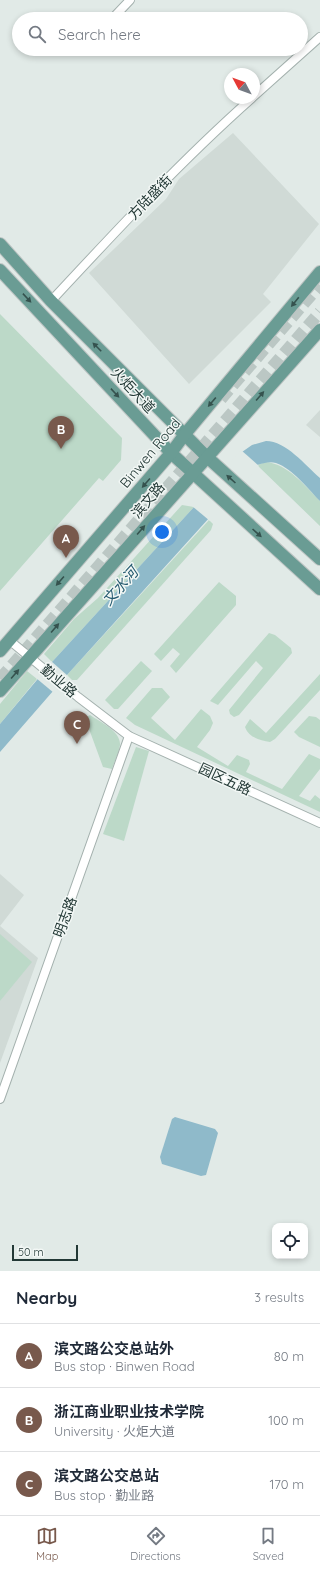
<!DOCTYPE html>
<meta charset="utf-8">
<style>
body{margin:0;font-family:Quicksand,"Noto Sans SC",sans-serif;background:#f6f6f7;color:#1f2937}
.controls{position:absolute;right:12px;bottom:12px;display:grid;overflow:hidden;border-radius:8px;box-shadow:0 2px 6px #0003}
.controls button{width:36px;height:36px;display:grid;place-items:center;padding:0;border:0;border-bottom:1px solid #e0e1e3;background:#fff;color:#1f2937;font:20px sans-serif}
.compass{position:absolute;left:224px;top:68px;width:36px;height:36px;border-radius:50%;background:#fff;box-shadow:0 2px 6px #0003;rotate:311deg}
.scale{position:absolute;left:12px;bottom:10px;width:66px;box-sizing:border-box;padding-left:4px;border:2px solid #233936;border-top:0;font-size:11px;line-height:14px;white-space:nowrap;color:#233936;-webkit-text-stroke:3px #f2f7f5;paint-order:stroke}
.you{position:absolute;left:162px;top:532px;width:14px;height:14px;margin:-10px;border:3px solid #fff;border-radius:50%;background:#1a73e8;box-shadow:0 0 0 6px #1a73e833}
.badge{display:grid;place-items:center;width:26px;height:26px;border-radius:50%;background:#78594c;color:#fff;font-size:13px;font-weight:700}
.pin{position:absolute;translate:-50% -33px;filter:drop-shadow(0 1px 2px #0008)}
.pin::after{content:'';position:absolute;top:21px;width:14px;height:12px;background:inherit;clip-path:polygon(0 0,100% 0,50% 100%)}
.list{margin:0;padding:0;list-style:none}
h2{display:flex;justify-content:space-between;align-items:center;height:52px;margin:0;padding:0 16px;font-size:17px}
h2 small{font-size:13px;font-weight:400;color:#747a83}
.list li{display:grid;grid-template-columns:26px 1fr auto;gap:12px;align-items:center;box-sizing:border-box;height:64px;padding:0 16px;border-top:1px solid #e0e1e3}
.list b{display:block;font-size:15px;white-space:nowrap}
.list p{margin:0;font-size:13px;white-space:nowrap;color:#747a83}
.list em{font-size:13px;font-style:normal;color:#747a83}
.icon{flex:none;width:22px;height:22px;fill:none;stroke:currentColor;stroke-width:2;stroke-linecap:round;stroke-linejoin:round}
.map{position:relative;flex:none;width:320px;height:1271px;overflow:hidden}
.search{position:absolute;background:#fff;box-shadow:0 2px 6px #0003;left:12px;right:12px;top:12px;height:44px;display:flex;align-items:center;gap:10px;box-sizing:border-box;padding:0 14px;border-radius:22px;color:#747a83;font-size:15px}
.sheet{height:244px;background:#fff}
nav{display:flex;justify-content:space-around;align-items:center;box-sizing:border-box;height:56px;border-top:1px solid #e0e1e3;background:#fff;font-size:11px;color:#747a83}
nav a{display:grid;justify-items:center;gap:2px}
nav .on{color:#78594c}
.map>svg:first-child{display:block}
.built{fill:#d0dad6}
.green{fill:#bcd9c8}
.water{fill:#8fbaca}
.pier{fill:#e1eae7}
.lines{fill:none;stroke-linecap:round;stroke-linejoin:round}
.trunk-tunnel{stroke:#bbc7c4;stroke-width:12;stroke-dasharray:12 6;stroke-linecap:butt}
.minor-casing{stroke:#a4b1ae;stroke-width:10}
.primary-casing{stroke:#bdc4c3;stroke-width:14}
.minor{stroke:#fff;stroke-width:8}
.primary{stroke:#6a9c94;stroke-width:12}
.oneway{fill:#35524e}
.labels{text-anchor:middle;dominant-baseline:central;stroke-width:3;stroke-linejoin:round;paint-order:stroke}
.street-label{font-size:14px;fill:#233936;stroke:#f2f7f5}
.water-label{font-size:15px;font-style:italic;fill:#245a6f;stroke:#f2f7f5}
</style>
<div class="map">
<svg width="320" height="1271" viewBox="0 0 320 1271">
<rect width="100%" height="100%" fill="#e1eae7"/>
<g class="built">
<polygon points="233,133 319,224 263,294 271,302 189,384 89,273 166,199 179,179"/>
<polygon points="320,410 320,437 306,425"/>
<polygon points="0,874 24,895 0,926 38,958 0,1063"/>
</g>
<g class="green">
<polygon points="0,314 122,438 121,460 103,481 99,478 0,591"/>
<path d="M266 462C288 464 305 486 320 501V526L257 465Z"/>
<polygon points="182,505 194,507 52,662 44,654 74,619 98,598"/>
<polygon points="209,520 213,524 211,530 77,680 72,680 67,675"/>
<polygon points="219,582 236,596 236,605 176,673 170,666 180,654 173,648 161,661 154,654"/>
<polygon points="269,633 275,635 291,648 292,653 239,715 234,717 230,714 229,710 263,668 256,661 218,705 210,701"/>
<polygon points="141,661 152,671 118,709 114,709 105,700"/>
<polygon points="27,671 37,679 0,724 0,704"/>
<path d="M320 674V690L275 739 270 742C260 740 249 738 245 727L250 719 266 733Z"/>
<polygon points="152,688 162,688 170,697 151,718 175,740 201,709 210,716 213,723 210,730 197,747 228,766 237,755 249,760 250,764 246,772 282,789 309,754 320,759 320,769 299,796 310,801 315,795 320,799 320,812 135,725 126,718"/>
<path d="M90 715C100 722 121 731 120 745 119 753 114 762 112 769L103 767 85 718Z"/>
<polygon points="309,716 316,717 320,720 320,747 299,737 294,732"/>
<polygon points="136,747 149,751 124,841 103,834"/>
<polygon points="0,934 32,962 0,1001"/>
</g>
<g class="water">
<path d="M266 441C286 441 305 465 320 478V501C308 489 293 469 276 463 270 461 263 463 257 465L67 675 0 752V724L52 662 194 507 242 452 252 445Z"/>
<polygon points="175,1117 215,1129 218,1133 206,1175 201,1176 162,1164 160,1157 172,1119"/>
</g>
<g class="pier">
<polygon points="241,450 259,466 210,521 192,506"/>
<polygon points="51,661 68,676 54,693 36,678"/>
</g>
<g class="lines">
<g class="trunk-tunnel">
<polyline points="221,399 320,285"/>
<polyline points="0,679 320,312"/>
</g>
<defs>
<g id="minor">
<polyline points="112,19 130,0"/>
<polyline points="254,96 320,37"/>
<path d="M51 301C116 231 181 161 252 98"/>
<polyline points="9,640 78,697 129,736 320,823"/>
<polyline points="0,1099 129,736"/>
</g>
<g id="primary">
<polyline points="0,244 51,301 207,457 320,559"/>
<polyline points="0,270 171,453 320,589"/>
<polyline points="0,651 171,453 185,434 320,272"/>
<polyline points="0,691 320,330"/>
</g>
</defs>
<use href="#minor" class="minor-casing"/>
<use href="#primary" class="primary-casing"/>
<use href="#minor" class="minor"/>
<use href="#primary" class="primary"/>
</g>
<defs><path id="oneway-solid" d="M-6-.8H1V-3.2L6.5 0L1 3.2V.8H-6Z"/></defs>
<g class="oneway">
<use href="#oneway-solid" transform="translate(27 298) rotate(47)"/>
<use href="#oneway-solid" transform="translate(295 302) rotate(129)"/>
<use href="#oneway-solid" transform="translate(97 347) rotate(-135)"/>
<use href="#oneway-solid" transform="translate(115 393) rotate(47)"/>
<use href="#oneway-solid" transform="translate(260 396) rotate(-49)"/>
<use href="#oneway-solid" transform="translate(212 402) rotate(130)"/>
<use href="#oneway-solid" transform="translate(231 479) rotate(-138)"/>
<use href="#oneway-solid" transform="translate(146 483) rotate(131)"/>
<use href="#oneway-solid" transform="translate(141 530) rotate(-49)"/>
<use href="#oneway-solid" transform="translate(257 533) rotate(42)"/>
<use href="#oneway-solid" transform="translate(60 581) rotate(131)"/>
<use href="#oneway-solid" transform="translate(55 628) rotate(-49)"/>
<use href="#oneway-solid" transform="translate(15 674) rotate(-49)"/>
</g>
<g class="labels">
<g class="street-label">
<text transform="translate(150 197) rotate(-46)">方陆盛街</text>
<text transform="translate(133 390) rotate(47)">火炬大道</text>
<text transform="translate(150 453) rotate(-50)">Binwen Road</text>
<text transform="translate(148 500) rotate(-49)">滨文路</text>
<text transform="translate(59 681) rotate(40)">勤业路</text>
<text transform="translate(225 779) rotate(25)">园区五路</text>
<text transform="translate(65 917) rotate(-70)">明志路</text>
</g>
<g class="water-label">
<text transform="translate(120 586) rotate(-48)">文水河</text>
</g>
</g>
</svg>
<div class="controls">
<button><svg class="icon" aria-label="locate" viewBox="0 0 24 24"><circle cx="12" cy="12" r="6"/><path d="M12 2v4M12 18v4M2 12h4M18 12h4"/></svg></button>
</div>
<svg class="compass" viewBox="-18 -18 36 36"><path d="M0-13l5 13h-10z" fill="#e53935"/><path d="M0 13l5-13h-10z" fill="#747a83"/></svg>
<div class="scale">50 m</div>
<div class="you"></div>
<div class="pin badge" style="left:66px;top:558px">A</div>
<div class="pin badge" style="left:61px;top:449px">B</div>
<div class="pin badge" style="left:77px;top:744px">C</div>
<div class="search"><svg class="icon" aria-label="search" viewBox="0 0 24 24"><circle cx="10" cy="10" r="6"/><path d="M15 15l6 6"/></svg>Search here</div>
</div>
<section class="sheet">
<h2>Nearby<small>3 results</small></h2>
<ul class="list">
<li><span class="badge">A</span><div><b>滨文路公交总站外</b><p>Bus stop · Binwen Road</p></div><em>80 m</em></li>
<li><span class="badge">B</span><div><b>浙江商业职业技术学院</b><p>University · 火炬大道</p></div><em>100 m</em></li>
<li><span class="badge">C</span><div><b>滨文路公交总站</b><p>Bus stop · 勤业路</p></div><em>170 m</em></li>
</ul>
</section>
<nav>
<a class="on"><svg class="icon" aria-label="map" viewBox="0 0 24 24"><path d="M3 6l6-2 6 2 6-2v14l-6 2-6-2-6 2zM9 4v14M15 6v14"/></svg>Map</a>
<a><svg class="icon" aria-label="directions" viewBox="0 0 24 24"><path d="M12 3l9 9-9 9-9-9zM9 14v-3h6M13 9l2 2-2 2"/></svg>Directions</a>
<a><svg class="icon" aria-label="saved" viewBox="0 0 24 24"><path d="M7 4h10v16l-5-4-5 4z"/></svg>Saved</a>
</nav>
